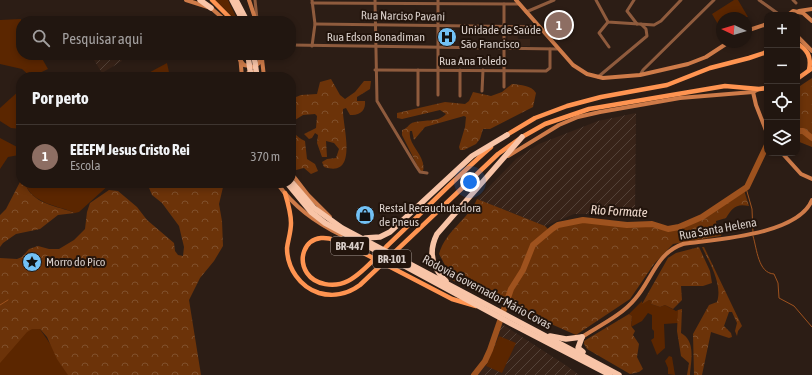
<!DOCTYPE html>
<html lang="pt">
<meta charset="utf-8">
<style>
body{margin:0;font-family:"Asap Condensed",sans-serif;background:#291f19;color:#f1f3f6}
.controls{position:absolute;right:12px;top:12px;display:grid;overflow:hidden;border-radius:8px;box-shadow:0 2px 6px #0003}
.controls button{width:36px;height:36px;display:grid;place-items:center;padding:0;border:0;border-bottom:1px solid #3e3530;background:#211610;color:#f1f3f6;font:20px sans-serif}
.compass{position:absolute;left:716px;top:12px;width:36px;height:36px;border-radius:50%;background:#211610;box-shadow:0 2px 6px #0003;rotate:274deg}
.you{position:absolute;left:470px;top:182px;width:14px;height:14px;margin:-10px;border:3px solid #fff;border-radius:50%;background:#1a73e8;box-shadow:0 0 0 6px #1a73e833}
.badge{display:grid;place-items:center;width:26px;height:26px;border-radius:50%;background:#2563eb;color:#fff;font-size:13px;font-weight:700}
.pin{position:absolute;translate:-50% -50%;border:2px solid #fff;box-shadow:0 1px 4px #0006}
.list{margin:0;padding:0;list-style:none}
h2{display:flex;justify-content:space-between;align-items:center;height:52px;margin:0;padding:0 16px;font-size:17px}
h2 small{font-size:13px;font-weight:400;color:#a29f9f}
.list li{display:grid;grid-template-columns:26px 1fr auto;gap:12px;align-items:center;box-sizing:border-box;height:64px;padding:0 16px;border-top:1px solid #3e3530}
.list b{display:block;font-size:15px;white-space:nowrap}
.list p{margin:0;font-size:13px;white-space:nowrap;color:#a29f9f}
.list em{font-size:13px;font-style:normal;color:#a29f9f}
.icon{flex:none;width:22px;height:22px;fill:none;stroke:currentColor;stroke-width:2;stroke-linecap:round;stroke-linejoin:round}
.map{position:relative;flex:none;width:812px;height:375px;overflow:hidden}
.search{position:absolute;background:#211610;box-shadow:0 2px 6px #0003;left:16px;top:16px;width:280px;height:44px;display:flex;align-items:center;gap:10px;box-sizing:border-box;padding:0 14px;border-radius:16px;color:#a29f9f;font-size:15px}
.panel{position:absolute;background:#211610;box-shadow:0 2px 6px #0003;left:16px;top:72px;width:280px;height:116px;border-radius:16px}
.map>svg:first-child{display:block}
.built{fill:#382318}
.industrial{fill:url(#industrial-furrows)}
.green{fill:#5b2600}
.forest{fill:url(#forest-crowns)}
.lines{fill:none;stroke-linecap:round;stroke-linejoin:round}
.stream{stroke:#9e521e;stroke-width:1}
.river{stroke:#9e521e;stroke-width:6}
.street{stroke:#8f5b3d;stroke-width:3}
.secondary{stroke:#ce7b49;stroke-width:4}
.primary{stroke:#ff9451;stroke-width:4.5}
.highway{stroke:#f8c4a7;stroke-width:5.5}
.labels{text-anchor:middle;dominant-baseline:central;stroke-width:4;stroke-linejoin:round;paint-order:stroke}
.shield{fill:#22140c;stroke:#a29791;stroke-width:1}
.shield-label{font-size:11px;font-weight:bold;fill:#d9cfca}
.street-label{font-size:12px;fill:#d9cfca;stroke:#22140c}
.poi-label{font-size:12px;fill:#d9cfca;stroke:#22140c;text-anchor:start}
.water-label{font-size:13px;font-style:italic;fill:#f1dbce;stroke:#22140c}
</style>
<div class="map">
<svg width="812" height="375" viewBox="0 0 812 375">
<defs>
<pattern id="industrial-furrows" width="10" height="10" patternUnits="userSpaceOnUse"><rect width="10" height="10" fill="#382318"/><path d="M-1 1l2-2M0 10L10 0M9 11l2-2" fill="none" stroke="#544238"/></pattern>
<pattern id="forest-crowns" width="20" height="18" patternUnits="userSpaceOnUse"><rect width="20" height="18" fill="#6c3309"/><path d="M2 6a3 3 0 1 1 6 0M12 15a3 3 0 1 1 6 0" fill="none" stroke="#80502c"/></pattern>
</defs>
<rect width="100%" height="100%" fill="#2c1d15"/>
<g class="built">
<polygon points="442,28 453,28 453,46 441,45"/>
<polygon points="508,32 517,32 518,39 530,39 530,46 507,46"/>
</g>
<g class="industrial">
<polygon points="91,55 118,55 122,61 102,73"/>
<polygon points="636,113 635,214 597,216 596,214 574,214 545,226 477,199 516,159 539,144 598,121"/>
<polygon points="502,324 567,366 579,375 475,375"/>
</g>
<g class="green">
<polygon points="215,0 228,0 238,21 237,21"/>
<polygon points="734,0 738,0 748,17 722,18 722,31 712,14"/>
<polygon points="21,19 21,55 40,55 48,69 31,77 22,69 0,64 0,20"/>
<polygon points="167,63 170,77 141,77"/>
<polygon points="21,89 21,129 11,128 0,121 0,108"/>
<polygon points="0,138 21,149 21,170 19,155 8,157 0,169"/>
<path d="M25 183H111L79 212 75 213C57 205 32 204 25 183Z"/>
<polygon points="649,300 653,301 651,304 660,307 665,305 676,311 678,310 678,323 664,324 665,348 657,355 651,340 654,338 654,331 652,329 652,315 648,313 642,321 631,327 632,316 629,314 642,301 642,303"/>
<polygon points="30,315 72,375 0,375 0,357"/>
<polygon points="499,336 516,343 502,373 486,366"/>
<polygon points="669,356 672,357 675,375 668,374 668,368 665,361"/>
</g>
<g class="forest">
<polygon points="812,78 812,147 797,141 797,88"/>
<path d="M331 79 340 95 345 99 355 92 364 81H371L370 89 357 97V101H365C366 110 360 116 350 115L346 108 343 109C342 125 360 179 324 167L322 162 327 159 336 158 339 149 334 143 326 141 327 157H322L317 143 318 135 315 133 312 138 309 139 304 134 316 128 317 116 315 114 303 115 295 120C291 132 295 136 305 141L307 159 315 164 318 171 311 174 304 168 296 170 291 149V99L301 95 317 94 320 82Z"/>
<path d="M512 84C521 85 531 85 536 93L533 107 490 129H483L480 139 476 144 464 150H460L459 147 465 127 466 117 464 116 425 127 414 140 412 131H410C407 145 427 156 423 171H420L402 135V130C407 129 408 125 412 123 423 119 438 123 446 114L440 110 402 119 397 118V113L445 102 465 104 469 101 473 92 491 96 502 92Z"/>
<path d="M21 180V183H25C31 204 58 206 75 213L58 215 40 229 16 234 3 243 0 247V215L6 209Z"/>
<polygon points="147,183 224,183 219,204 222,221 223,246 214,261 200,278 189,300 201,375 68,375 57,359 47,337 40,329 32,329 27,332 0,363 0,258 17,259 22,257 29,249 38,246 49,249 59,249 74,240 85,229 87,212 90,203 109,190 118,191 137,207 147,220 174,243 175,251 178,255 183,256 184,247 179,226 162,203 152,195"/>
<path d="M744 190 749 206C736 203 732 208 726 218L716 221 717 230 722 232 721 236 673 244 654 264 630 299 576 335 506 304 492 300 446 277V267L439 254C446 230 468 220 477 199L545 226 550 231 558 225 583 220 627 225H658L671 229 701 217Z"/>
<polygon points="699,247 710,271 712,283 703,286 681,286 682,300 673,309 665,305 660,307 651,304 652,301 649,300 642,304 668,258 676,253"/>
<path d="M702 247H704L742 326 738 331 737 336 735 331 737 323 732 312H729L724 326 731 333 732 337 729 338 711 332 702 375H694L693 334 709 305 717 302C723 284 709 262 702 247Z"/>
<path d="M682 309 681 333C696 341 691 361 690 375H687L689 363 681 356 677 331 678 310Z"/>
<polygon points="629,314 632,316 631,326 635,331 633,335 639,344 637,357 643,369 639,372 630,374 587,349 584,344 584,341"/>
</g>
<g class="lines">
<g class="stream">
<polyline points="746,188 752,209 753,233"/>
<path d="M753 236C757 249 758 273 774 274L778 283 779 298 794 306 812 327"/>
<polyline points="0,305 8,300"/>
</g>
<g class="river">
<polyline points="797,131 803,131 812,138"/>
<polyline points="474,375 485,361 490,350 511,289 523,270 533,245 552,229 558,225 583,220 627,225 652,224 668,229 679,227 702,217 747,187 767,145"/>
</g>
<g class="street">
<polyline points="255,0 257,19"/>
<polyline points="312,0 315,24 312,46"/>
<polyline points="375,0 377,101 416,166 420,172 427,173"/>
<polyline points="438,0 438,95"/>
<polyline points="596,0 608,22 654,25 661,21 681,0"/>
<polyline points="634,0 627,11 637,24"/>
<polyline points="759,0 780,15"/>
<polyline points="793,0 796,3"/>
<polyline points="312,3 519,4"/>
<polyline points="526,12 554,0"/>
<polyline points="608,22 599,33 609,47"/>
<polyline points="315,24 538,27"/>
<polyline points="291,45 557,49"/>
<polyline points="375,70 546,71 550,68 550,49"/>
<polyline points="640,75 643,70 714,0"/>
<polyline points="598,77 647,36 646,29 641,24"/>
<polyline points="504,87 504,4"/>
<polyline points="482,91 483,70"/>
<polyline points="460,96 460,70"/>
<polyline points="418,105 418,70"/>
</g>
<g class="secondary">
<polyline points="186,0 211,8 226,21"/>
<polyline points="249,0 256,21"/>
<polyline points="516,0 573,65 587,74 603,78 640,75 688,64 706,57 729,42"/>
<polyline points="799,11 812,9"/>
<polyline points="788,15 793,11 803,13 812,21"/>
<polyline points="746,31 767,24"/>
<polyline points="797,36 812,51"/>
<polyline points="240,55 242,77"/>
<polyline points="262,59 264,77"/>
<polyline points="240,60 244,65 254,67 259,63 261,57"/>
<polyline points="243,77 248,73 254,72 263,77"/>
<polyline points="753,92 756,105 767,133"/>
<polyline points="782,153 801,174 812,179"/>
<polyline points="508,156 559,125 578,117 600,112 680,98 753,92 759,89"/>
<polyline points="291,173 308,195 330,217"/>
<path d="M277 183C294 207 315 222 341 235"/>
<path d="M582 337C599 326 622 315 635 299 652 280 656 253 683 244 717 239 798 235 812 200"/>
</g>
<g class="primary">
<polyline points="212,0 233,21"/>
<path d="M797 43C807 50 812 56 809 70"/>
<polyline points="797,79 811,69"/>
<polyline points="505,136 535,118 567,106 601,97 667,85 710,68 749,58 767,52"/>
<path d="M285 193C288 203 291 213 291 223 291 232 288 240 287 248 287 268 300 287 319 293 333 297 348 294 360 285L498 154 522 137 545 124 589 109 725 86 759 89 767 88"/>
<path d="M476 306 452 299 350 246C342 242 331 237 321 238 304 240 298 259 307 273 315 285 334 288 348 281 362 274 375 258 386 247 421 214 455 178 491 147"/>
</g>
<g class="highway">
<polyline points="200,0 211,8"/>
<polyline points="232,0 243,21"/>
<polyline points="236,0 247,21"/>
<polyline points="248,55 251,77"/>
<polyline points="254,55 257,77"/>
<polyline points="291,181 314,208 342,228 619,375"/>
<polyline points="287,183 311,212 325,223 510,323 610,375"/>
<polyline points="365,238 380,237 390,232 472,156 507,135"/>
<path d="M446 281C432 268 428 252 437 234L522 137"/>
<polyline points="550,336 566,339 582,337"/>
<polyline points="582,337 578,348 583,352"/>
</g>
</g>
<defs>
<symbol id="hospital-disc" viewBox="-11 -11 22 22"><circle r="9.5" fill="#72c1f5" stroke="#22140c"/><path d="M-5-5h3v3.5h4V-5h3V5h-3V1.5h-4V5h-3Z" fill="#111"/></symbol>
<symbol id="shop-disc" viewBox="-11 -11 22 22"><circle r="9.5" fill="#72c1f5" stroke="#22140c"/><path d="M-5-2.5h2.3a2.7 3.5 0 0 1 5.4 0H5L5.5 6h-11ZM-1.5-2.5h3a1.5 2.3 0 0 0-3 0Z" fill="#111"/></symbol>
<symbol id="sight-disc" viewBox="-11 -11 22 22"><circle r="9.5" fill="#72c1f5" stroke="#22140c"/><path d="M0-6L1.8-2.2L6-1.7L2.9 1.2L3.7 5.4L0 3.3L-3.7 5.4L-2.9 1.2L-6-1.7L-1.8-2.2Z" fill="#111"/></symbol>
</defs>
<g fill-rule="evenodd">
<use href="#hospital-disc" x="436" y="26" width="22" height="22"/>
<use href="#shop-disc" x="354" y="204" width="22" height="22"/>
<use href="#sight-disc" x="21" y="251" width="22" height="22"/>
</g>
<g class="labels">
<g class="shield">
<rect x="331" y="237" width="38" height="18" rx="3"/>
<rect x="373" y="250" width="38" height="18" rx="3"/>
</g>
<g class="shield-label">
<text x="350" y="246">BR-447</text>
<text x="392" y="259">BR-101</text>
</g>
<g class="street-label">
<text transform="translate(403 16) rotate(1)">Rua Narciso Pavani</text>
<text x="376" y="37">Rua Edson Bonadiman</text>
<text x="473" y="61">Rua Ana Toledo</text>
<text transform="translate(718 229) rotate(-10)">Rua Santa Helena</text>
<text transform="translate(487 292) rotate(28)">Rodovia Governador Mário Covas</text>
</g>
<g class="poi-label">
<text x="461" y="30">Unidade de Saúde<tspan x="461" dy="14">São Francisco</tspan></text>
<text x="379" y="208">Restal Recauchutadora<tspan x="379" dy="14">de Pneus</tspan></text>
<text x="46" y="262">Morro do Pico</text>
</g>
<g class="water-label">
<text transform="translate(619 211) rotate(3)">Rio Formate</text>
</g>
</g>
</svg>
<div class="controls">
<button>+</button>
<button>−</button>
<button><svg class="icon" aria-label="locate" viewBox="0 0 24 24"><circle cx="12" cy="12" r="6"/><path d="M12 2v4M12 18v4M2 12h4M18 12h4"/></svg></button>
<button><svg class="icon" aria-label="layers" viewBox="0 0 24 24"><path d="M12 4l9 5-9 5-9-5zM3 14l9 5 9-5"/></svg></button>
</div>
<svg class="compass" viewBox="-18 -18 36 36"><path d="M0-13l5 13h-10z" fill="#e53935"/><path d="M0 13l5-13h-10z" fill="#a29f9f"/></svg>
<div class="you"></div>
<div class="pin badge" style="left:559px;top:25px;background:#8d6e63">1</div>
<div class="search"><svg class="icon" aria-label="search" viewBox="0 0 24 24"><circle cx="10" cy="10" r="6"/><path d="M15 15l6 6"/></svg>Pesquisar aqui</div>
<section class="panel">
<h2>Por perto<small></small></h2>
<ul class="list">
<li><span class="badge" style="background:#8d6e63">1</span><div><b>EEEFM Jesus Cristo Rei</b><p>Escola</p></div><em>370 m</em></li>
</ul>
</section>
</div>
